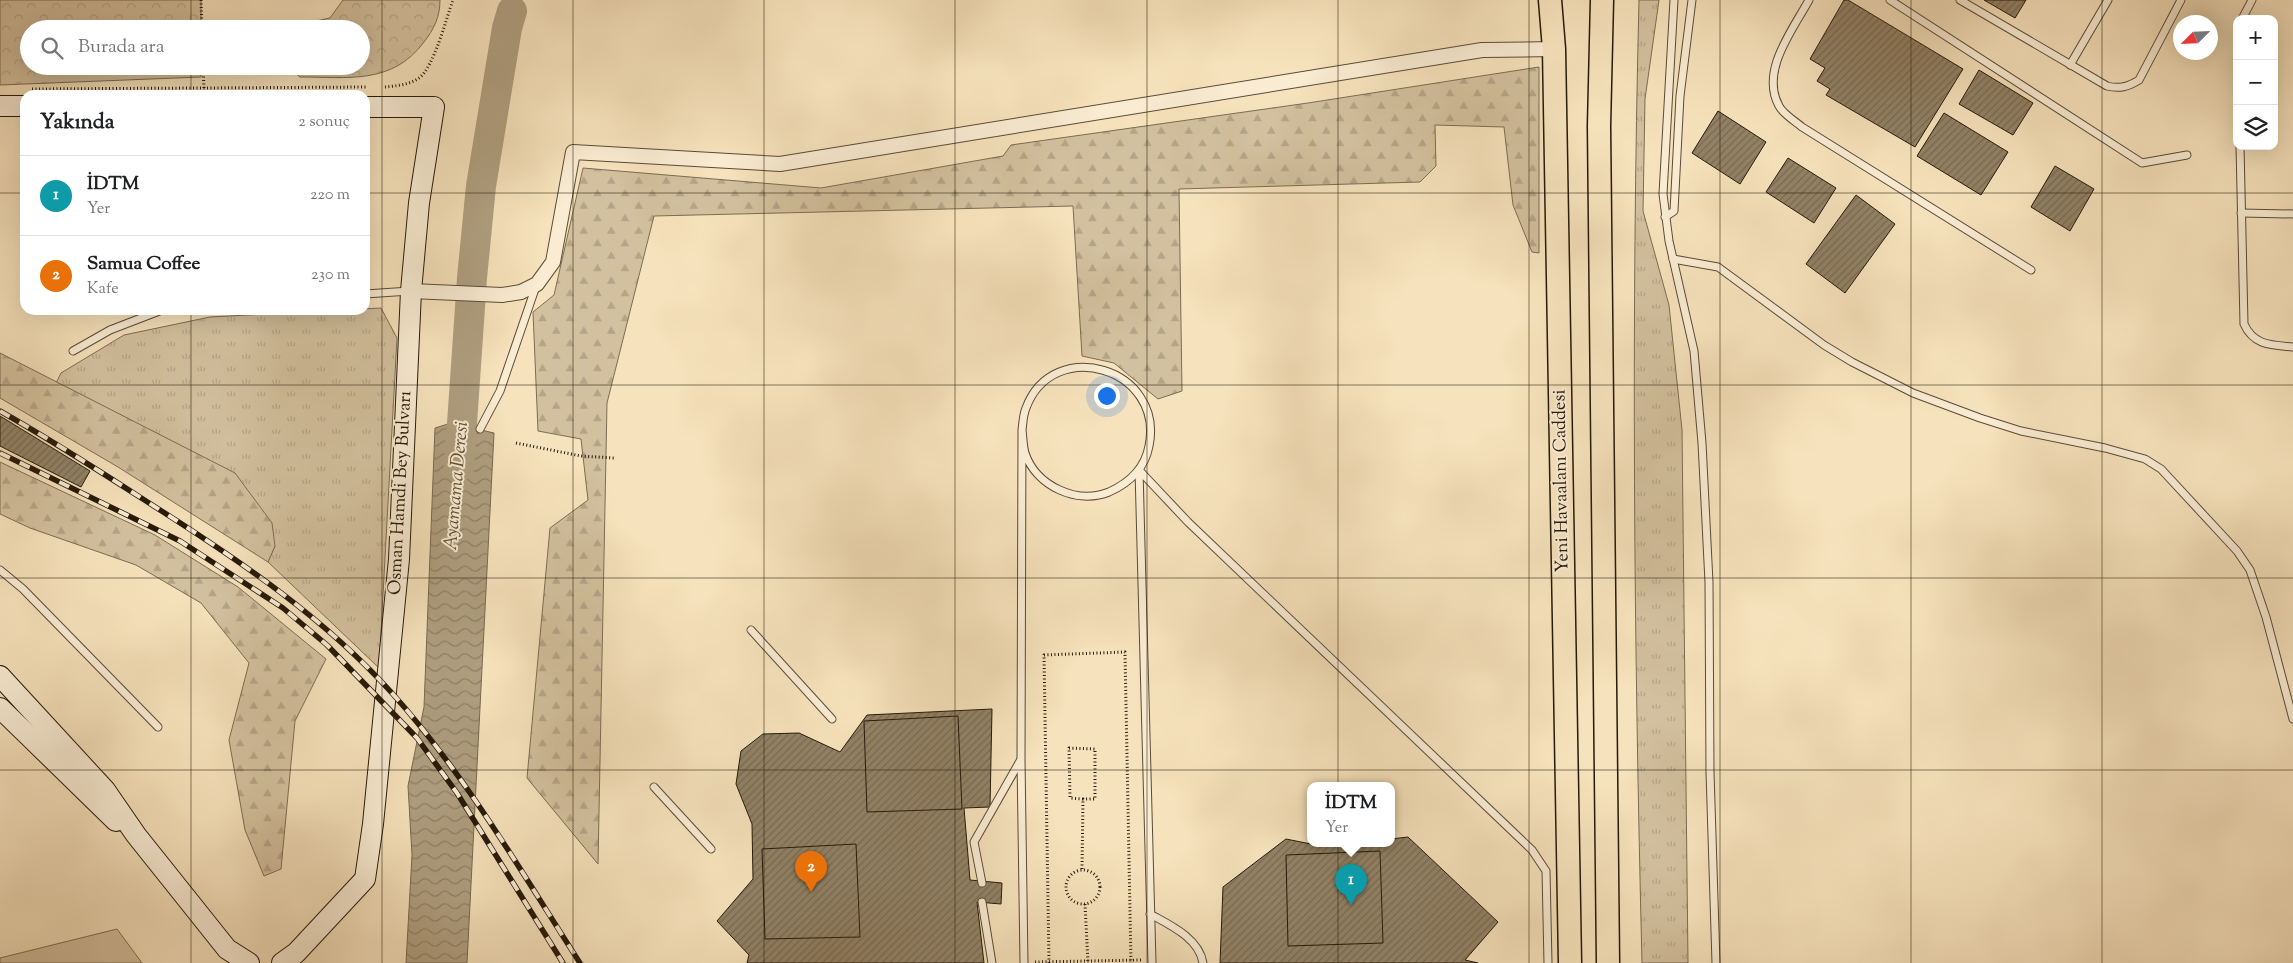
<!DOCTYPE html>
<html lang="tr">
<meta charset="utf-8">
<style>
body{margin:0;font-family:"Sorts Mill Goudy",serif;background:#f6f6f6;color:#202124}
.controls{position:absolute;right:15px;top:15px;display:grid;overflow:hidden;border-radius:10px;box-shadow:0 5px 20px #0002}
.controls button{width:45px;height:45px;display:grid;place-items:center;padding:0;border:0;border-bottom:1px solid #e0e0e0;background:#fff;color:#202124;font:25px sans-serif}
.compass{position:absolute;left:2173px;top:15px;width:45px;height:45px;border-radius:50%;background:#fff;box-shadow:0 5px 20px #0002;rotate:246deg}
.you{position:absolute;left:1106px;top:395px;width:18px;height:18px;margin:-12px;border:4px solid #fff;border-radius:50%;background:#1a73e8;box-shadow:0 0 0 8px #1a73e833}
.badge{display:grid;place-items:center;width:32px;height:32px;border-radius:50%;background:#0f766e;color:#fff;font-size:16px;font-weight:700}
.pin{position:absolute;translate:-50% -41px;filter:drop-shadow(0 1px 2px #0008)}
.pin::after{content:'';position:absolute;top:26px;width:18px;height:15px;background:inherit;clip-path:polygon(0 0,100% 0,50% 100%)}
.popup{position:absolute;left:1307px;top:782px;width:88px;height:65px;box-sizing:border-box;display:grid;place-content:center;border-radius:10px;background:#fff;filter:drop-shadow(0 1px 4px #0005);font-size:16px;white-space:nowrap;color:#757577}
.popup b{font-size:19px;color:#202124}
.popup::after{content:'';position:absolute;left:50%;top:100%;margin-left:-10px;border:10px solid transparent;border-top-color:#fff}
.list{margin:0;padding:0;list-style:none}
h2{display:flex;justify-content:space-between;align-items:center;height:65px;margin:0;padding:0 20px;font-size:21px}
h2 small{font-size:16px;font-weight:400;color:#757577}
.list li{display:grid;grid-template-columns:32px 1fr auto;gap:15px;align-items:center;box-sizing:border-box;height:80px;padding:0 20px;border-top:1px solid #e0e0e0}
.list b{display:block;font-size:19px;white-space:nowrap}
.list p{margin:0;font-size:16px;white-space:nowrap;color:#757577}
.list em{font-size:16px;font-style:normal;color:#757577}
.icon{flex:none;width:28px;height:28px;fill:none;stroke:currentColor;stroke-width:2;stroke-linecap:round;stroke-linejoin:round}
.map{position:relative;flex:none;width:2293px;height:963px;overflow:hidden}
.search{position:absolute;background:#fff;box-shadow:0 5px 20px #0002;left:20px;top:20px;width:350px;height:55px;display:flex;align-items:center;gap:12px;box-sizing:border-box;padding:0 18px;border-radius:28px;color:#757577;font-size:19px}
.panel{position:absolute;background:#fff;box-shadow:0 5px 20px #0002;left:20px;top:90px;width:350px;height:225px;border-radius:15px}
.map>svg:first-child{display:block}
.grass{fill:url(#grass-tufts);stroke:#7c6c54}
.forest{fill:url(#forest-firs);stroke:#7c6c54}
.park{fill:url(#park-crowns);stroke:#7c6c54}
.pitch{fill:#d3c09e;stroke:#7c6c54}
.water{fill:url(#water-waves);stroke:#786950}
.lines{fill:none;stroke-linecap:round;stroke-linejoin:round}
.river{stroke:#af9e7f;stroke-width:30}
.building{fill:url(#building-hatch);stroke:#261909}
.lane-casing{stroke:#5a4b36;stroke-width:9}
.street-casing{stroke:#5a4b36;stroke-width:16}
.secondary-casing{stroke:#261909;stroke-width:22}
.primary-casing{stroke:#261909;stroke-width:25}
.path{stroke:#261909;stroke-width:3;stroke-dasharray:1 2.5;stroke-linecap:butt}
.lane{stroke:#f9ecd3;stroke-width:7}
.street{stroke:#f9ecd3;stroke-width:14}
.secondary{stroke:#f9ecd3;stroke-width:20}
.primary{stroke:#f6e2bc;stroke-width:22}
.rail-casing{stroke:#261909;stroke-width:5.5}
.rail{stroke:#f9ecd3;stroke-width:4;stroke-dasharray:11;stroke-linecap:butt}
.grid{fill:none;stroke:#261909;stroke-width:1;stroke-opacity:0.55}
.labels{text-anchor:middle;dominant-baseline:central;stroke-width:4;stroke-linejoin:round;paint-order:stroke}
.street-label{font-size:18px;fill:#261909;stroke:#f9ecd3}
.water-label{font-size:19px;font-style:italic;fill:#5d4e38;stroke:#f9ecd3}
</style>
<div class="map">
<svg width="2293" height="963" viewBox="0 0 2293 963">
<defs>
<pattern id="grass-tufts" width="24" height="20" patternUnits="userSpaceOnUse" patternTransform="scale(1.25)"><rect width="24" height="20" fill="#d3c09e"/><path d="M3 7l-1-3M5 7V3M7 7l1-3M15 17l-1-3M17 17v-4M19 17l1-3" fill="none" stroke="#b5a487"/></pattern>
<pattern id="forest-firs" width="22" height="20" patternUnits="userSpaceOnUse" patternTransform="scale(1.25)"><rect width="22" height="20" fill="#d3c09e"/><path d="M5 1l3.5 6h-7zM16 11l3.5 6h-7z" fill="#b5a487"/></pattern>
<pattern id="park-crowns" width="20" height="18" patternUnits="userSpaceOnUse" patternTransform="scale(1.25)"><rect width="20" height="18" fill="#d3c09e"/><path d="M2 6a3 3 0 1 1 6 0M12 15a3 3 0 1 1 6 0" fill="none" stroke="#b5a487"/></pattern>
<pattern id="water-waves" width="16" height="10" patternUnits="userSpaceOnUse" patternTransform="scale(1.25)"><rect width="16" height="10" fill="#af9e7f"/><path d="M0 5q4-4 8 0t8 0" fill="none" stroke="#8e8066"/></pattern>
<pattern id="building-hatch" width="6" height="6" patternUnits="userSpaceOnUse" patternTransform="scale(1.25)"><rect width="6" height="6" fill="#928266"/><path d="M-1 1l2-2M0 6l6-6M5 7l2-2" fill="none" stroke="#776a52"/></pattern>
</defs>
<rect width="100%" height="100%" fill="#f6e2bc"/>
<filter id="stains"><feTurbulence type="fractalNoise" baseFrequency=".004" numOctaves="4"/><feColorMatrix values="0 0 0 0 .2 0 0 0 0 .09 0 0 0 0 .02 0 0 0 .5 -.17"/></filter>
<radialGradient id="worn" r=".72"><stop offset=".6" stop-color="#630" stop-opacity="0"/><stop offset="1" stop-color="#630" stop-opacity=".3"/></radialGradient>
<g class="grass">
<path d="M1639 0H1659L1645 99 1643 211 1669 305 1682 430 1688 963H1642C1634 642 1631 321 1639 0Z"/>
<polygon points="381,308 397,338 379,668 268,562 275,546 56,383 61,373 124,335 210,317"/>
</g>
<g class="forest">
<polygon points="1539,67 1539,253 1532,252 1513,205 1504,127 1435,125 1436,166 1420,182 1179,189 1182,391 1158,399 1114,363 1082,356 1073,206 654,216 607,403 598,864 527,778 550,528 588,500 581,439 538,431 533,312 554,295 583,168 821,188 1003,156 1011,145 1308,103"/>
<polygon points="0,353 235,473 272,523 275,546 268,562 118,467 0,398"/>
<polygon points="0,462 155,535 238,587 326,659 295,721 281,869 264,876 245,830 229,740 249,663 201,603 136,565 30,528 0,514"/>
</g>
<g class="park">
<polygon points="0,0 201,0 201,29 29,29 29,66 201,66 201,77 0,85"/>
<path d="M343 0H440C440 17 434 29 424 42 392 85 348 77 300 77L287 66H361V29H291L297 25 330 18Z"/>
</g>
<polygon class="pitch" points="117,929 142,963 0,963 0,958"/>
<polygon class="water" points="451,423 494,433 467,963 406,963 412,855 408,786 424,707 435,428"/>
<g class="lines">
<polyline class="river" points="459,467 472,278 481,186 507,28 512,11"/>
</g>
<g class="building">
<polygon points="1844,0 1848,0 1963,69 1915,147 1826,95 1830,89 1817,81 1825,68 1810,59"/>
<polygon points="1984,0 2026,0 2015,18"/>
<polygon points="1979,70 2033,103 2013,135 1959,104"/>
<polygon points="1718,111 1766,142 1740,184 1692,153"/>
<polygon points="1944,113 2008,152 1981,195 1917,156"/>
<polygon points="1788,158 1836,188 1814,223 1766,192"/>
<polygon points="2055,166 2094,189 2070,231 2031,207"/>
<polygon points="1856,195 1895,224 1845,293 1806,264"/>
<polygon points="0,416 90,471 81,487 0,446"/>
<polygon points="992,709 990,807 964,808 970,880 1002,883 1001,904 977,902 984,963 747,963 749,955 717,921 753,879 752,824 736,784 741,751 763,734 799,733 840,752 867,715"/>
<polygon points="958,716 962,809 867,812 864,721"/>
<polygon points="1408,837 1498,922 1465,960 1478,963 1220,963 1223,887 1286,839 1311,844 1391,844 1391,839"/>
<polygon points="856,844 860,937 765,939 762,849"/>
<polygon points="1380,851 1383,943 1288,946 1286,855"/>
</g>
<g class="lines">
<defs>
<g id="lane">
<polyline points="1674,0 1663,194 1669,241 1694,351 1702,443 1709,582 1710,772 1716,963"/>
<path d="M1809 0C1792 31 1760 71 1779 106 1783 114 1795 121 1802 127L2031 270"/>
<polyline points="1890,0 2142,163 2187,155"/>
<path d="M1960 0 2107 86C2119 89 2128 87 2139 80L2181 0"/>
<polyline points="2242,19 2252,0"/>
<polyline points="2070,65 2108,0"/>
<path d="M2240 146 2244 324C2254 346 2272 345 2293 347"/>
<polyline points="2241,213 2293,214"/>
<polyline points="1665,217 1674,211 1680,96 1692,0"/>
<polyline points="1673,259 1718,267 1824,345 1852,362 1913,393 1980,418 2021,431 2105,448 2145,459 2161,469 2237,551 2250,570 2266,617 2293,719"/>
<polyline points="365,294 410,291"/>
<polyline points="73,351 110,330 162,310"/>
<polyline points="480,429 500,391 536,286"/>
<path d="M1022 430C1023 438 1023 446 1025 453 1036 486 1077 505 1109 492 1129 483 1145 468 1149 446 1165 368 1053 335 1026 408 1023 415 1023 423 1022 430L1021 760 1024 963"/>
<polyline points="1139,470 1188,522 1532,850 1546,871 1548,963"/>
<polyline points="1139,470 1152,963"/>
<polyline points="0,570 23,589 158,727"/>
<polyline points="751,630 832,719"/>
<polyline points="654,787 711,849"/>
<polyline points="982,883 974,842 1020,761"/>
<polyline points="982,902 992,963"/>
<path d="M1150 914C1170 925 1199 938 1203 963"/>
</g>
<polyline id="street" points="411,291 502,295 521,292 537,284 553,262 573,152 780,164 1482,50 1554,49"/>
<g id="secondary">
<polyline points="0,106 25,106"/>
<polyline points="0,676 105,790 136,835 227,949 249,963"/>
<polyline points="0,708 116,821"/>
<polyline points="282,963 296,953 365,879 373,824 399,559 411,291 419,203 434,107 365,107"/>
</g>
<g id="primary">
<polyline points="1550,0 1554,49 1570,963"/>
<polyline points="1602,0 1599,126 1608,963"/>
</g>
</defs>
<use href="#lane" class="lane-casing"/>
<use href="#street" class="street-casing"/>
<use href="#secondary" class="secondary-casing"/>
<use href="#primary" class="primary-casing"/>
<g class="path">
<polyline points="201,0 202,29"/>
<polyline points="203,66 204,89"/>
<path d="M385 87C395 86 409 85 419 78 434 67 446 19 453 0"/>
<polyline points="32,89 366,87"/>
<polyline points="516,443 581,456 614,458"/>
<polyline points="1082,869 1083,799 1070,798 1069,748 1095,749 1095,799 1083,799"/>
<circle cx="1083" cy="887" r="17"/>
<polyline points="1085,904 1088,963"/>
<polyline points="1035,962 1141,960"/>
<polyline points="1049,963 1044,655 1125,652 1131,963"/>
</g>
<use href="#lane" class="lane"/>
<use href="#street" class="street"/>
<use href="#secondary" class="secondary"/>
<use href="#primary" class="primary"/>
<defs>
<g id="rail">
<path d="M0 411C55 442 107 476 160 510 243 563 324 618 391 692 465 774 520 870 580 963"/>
<polyline points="0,453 180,541 283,608 327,645 417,738 457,793 563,963"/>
</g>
</defs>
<use href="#rail" class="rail-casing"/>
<use href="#rail" class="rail"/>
</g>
<path class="grid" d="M191 0V29M382 0V963M573 0V963M764 0V963M955 0V963M1147 0V963M1338 0V963M1529 0V963M1720 0V963M1911 0V963M2102 0V963M191 66V95M0 193H25M365 193H2293M191 310V963M0 385H2293M0 578H2293M0 770H2293"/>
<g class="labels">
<g class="street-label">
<text transform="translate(1562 481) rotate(-91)">Yeni Havaalanı Caddesi</text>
<text transform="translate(401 493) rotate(-87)">Osman Hamdi Bey Bulvarı</text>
</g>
<g class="water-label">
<text transform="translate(457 486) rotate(-85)">Ayamama Deresi</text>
</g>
</g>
<rect width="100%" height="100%" filter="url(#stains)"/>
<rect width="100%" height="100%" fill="url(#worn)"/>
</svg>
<div class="controls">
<button>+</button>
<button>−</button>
<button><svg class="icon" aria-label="layers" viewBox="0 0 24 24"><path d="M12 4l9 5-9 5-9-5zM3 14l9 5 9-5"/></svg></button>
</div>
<svg class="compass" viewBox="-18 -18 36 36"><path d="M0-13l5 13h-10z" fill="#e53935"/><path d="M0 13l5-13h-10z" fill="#757577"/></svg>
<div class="you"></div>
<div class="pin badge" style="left:1351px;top:905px;background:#0f9aa8">1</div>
<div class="popup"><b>İDTM</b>Yer</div>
<div class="pin badge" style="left:811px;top:892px;background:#e8710a">2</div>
<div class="search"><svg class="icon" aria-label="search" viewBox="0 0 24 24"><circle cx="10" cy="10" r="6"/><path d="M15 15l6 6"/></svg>Burada ara</div>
<section class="panel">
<h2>Yakında<small>2 sonuç</small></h2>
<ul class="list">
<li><span class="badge" style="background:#0f9aa8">1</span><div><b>İDTM</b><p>Yer</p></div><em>220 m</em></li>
<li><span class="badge" style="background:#e8710a">2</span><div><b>Samua Coffee</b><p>Kafe</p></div><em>230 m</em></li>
</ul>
</section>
</div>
